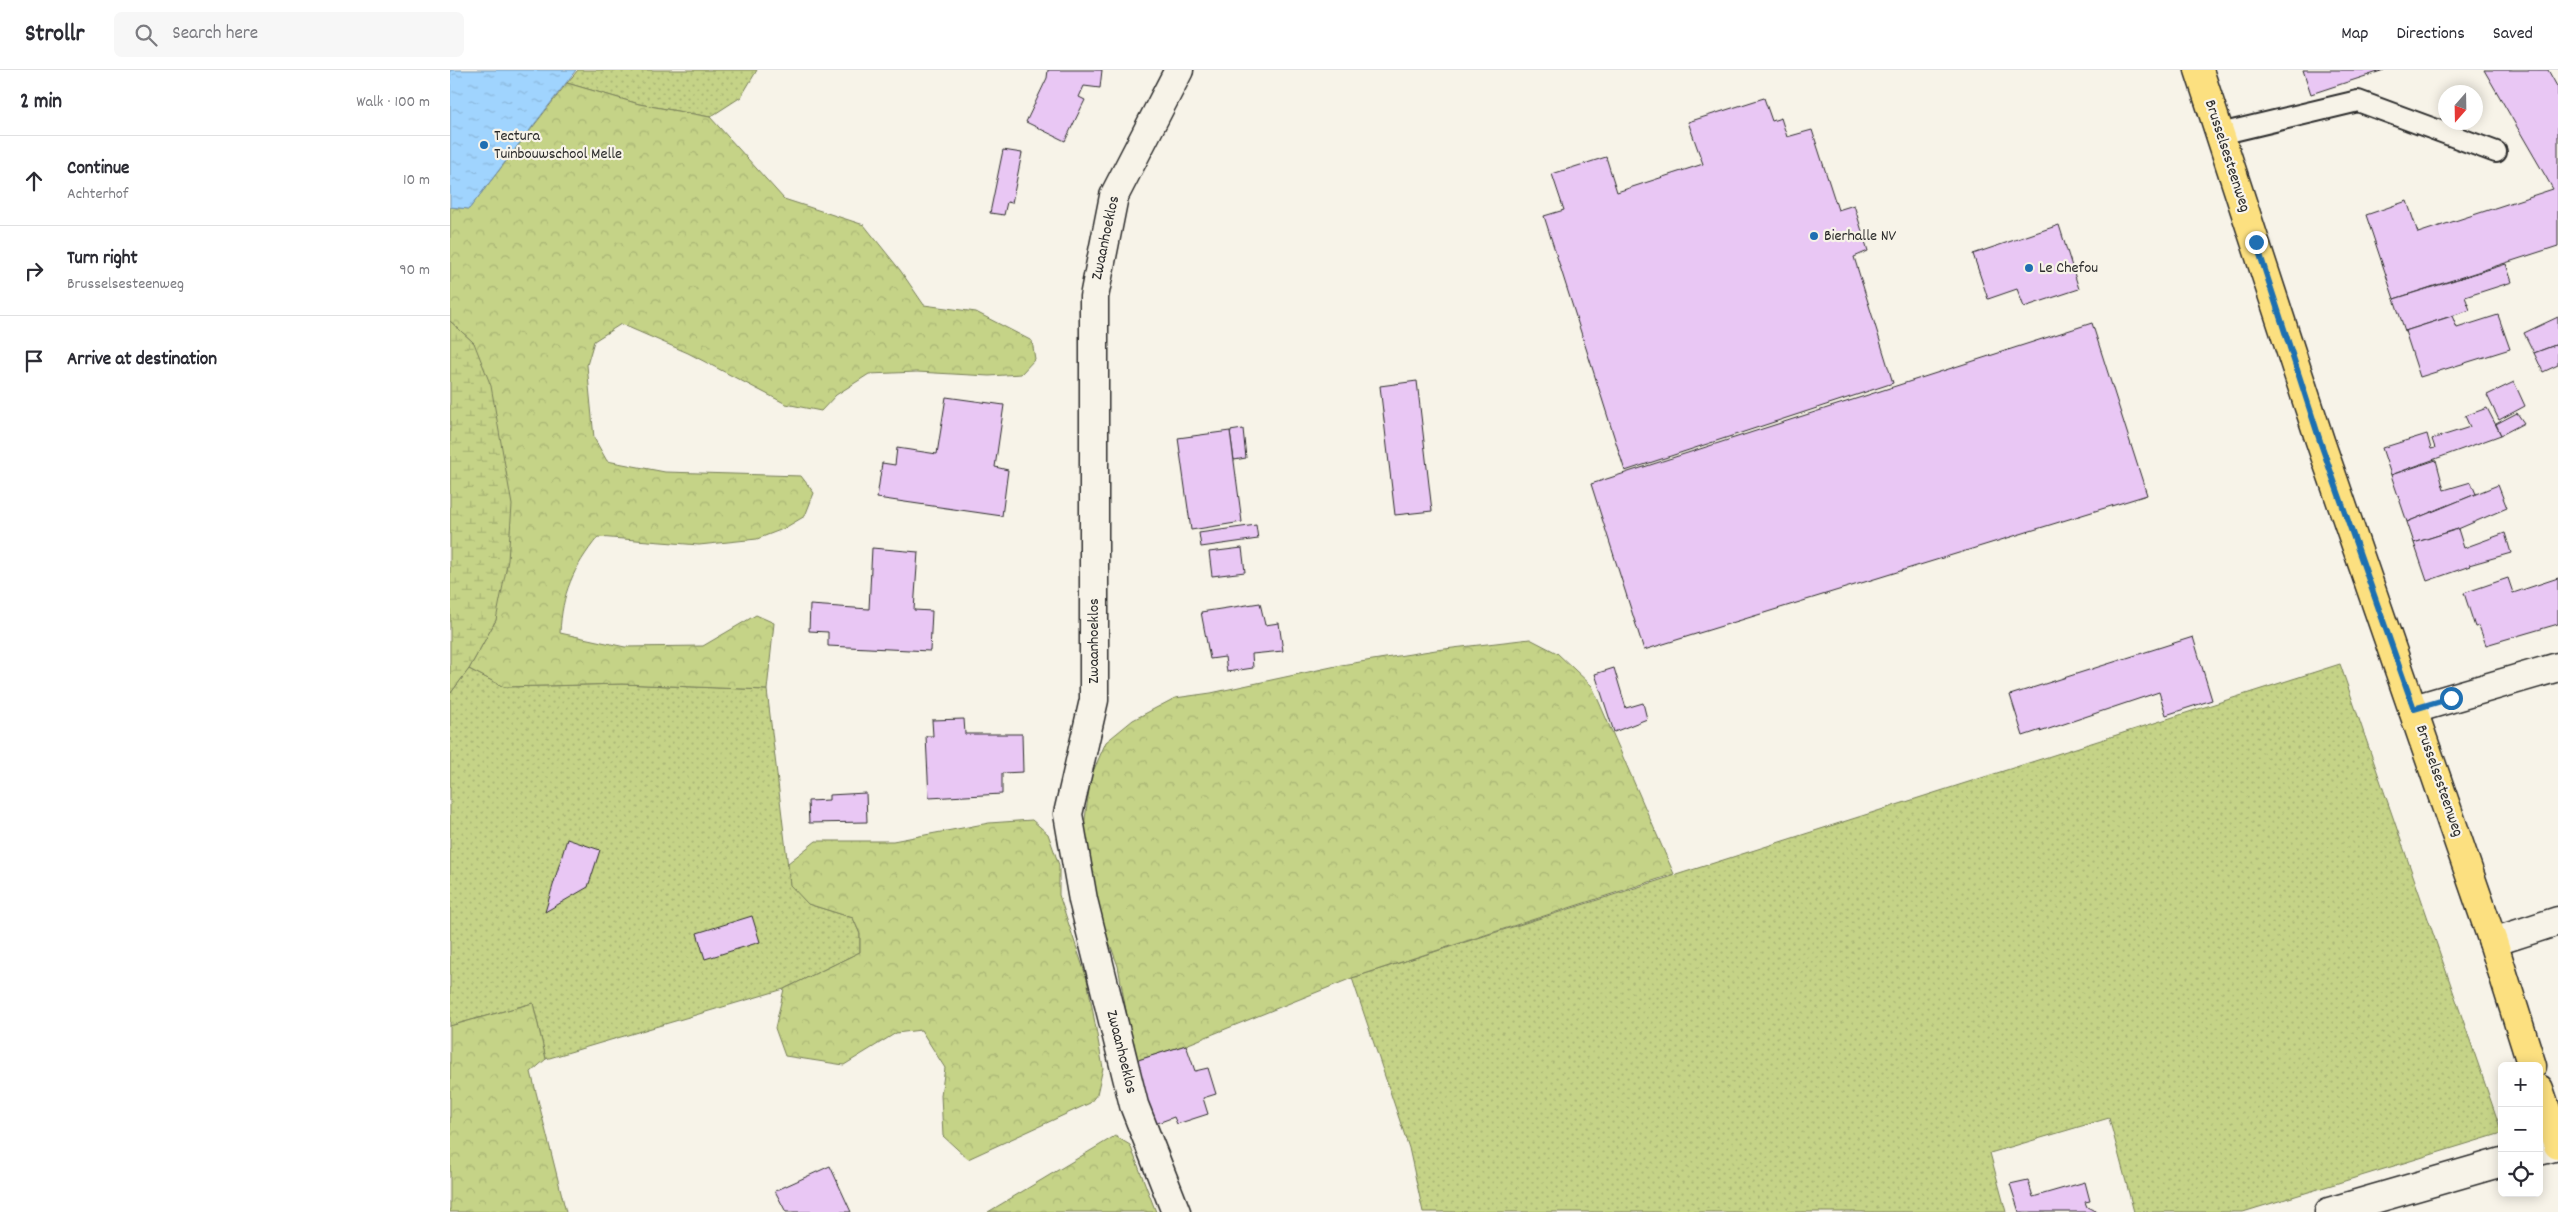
<!DOCTYPE html>
<meta charset="utf-8">
<style>
body{margin:0;font-family:Dekko,sans-serif;background:#f7f7f7;color:#2b2b33}
.controls{position:absolute;right:15px;bottom:15px;display:grid;overflow:hidden;border-radius:8px;box-shadow:0 2px 12px #0003}
.controls button{width:45px;height:45px;display:grid;place-items:center;padding:0;border:0;border-bottom:1px solid #e1e1e2;background:#fff;color:#2b2b33;font:25px sans-serif}
.compass{position:absolute;left:1988px;top:15px;width:45px;height:45px;border-radius:50%;background:#fff;box-shadow:0 2px 12px #0003;rotate:200deg}
.stop{position:absolute;width:15px;height:15px;margin:-11px;border:4px solid #1f6fb2;border-radius:50%;background:#fff}
.stop.end{background:#1f6fb2;border-color:#fff;box-shadow:0 1px 5px #0008}
.list{margin:0;padding:0;list-style:none}
h2{display:flex;justify-content:space-between;align-items:center;height:65px;margin:0;padding:0 20px;font-size:21px}
h2 small{font-size:16px;font-weight:400;color:#7c7c81}
.list li{display:grid;grid-template-columns:32px 1fr auto;gap:15px;align-items:center;box-sizing:border-box;height:90px;padding:0 20px;border-top:1px solid #e1e1e2}
.list b{display:block;font-size:19px;white-space:nowrap}
.list p{margin:0;font-size:16px;white-space:nowrap;color:#7c7c81}
.list em{font-size:16px;font-style:normal;color:#7c7c81}
.icon{flex:none;width:28px;height:28px;fill:none;stroke:currentColor;stroke-width:2;stroke-linecap:round;stroke-linejoin:round}
.map{position:relative;flex:none;width:2108px;height:1142px;overflow:hidden}
header{display:flex;align-items:center;gap:30px;box-sizing:border-box;height:70px;padding:0 25px;background:#fff;border-bottom:1px solid #e1e1e2}
header strong{font-size:24px}
nav{display:flex;gap:28px;margin-inline-start:auto;font-size:18px}
.search{width:350px;height:45px;background:#f7f7f7;display:flex;align-items:center;gap:12px;box-sizing:border-box;padding:0 18px;border-radius:8px;color:#7c7c81;font-size:19px}
main{display:flex}
aside{flex:1;background:#fff}
.map>svg:first-child{display:block}
.grass{fill:url(#grass-dots);stroke:#787f59}
.forest{fill:url(#forest-crowns);stroke:#787f59}
.wetland{fill:url(#wetland-marsh);stroke:#787f59}
.water{fill:url(#water-ripples);stroke:#7190aa}
.building{fill:#e9c7f4;stroke:#2b2b2b}
.lines{fill:none;stroke-linecap:round;stroke-linejoin:round}
.lane-casing{stroke:#2b2b2b;stroke-width:24}
.street-casing{stroke:#2b2b2b;stroke-width:31}
.primary-casing{stroke:#2b2b2b;stroke-width:31}
.lane{stroke:#f7f3e8;stroke-width:20}
.street{stroke:#f7f3e8;stroke-width:28}
.primary{stroke:#fce080;stroke-width:28}
.route{stroke:#1f6fb2;stroke-width:6}
.poi-dot{fill:#1f6fb2;stroke:#f7f3e8;stroke-width:2}
.labels{text-anchor:middle;dominant-baseline:central;stroke-width:4.5;stroke-linejoin:round;paint-order:stroke}
.poi-label{font-size:16px;fill:#2b2b2b;stroke:#f7f3e8;text-anchor:start}
.street-label{font-size:16px;fill:#2b2b2b;stroke:#f7f3e8}
</style>
<header>
<strong>Strollr</strong>
<div class="search"><svg class="icon" aria-label="search" viewBox="0 0 24 24"><circle cx="10" cy="10" r="6"/><path d="M15 15l6 6"/></svg>Search here</div>
<nav><a>Map</a><a>Directions</a><a>Saved</a></nav>
</header>
<main>
<aside>
<h2>2 min<small>Walk · 100 m</small></h2>
<ul class="list">
<li><svg class="icon" aria-label="ahead" viewBox="0 0 24 24"><path d="M12 20V5M6 11l6-6 6 6"/></svg><div><b>Continue</b><p>Achterhof</p></div><em>10 m</em></li>
<li><svg class="icon" aria-label="right" viewBox="0 0 24 24"><path d="M7 20v-9h11M14 6l5 5-5 5"/></svg><div><b>Turn right</b><p>Brusselsesteenweg</p></div><em>90 m</em></li>
<li><svg class="icon" aria-label="arrive" viewBox="0 0 24 24"><path d="M6 21V4h12l-3 4 3 4H6"/></svg><div><b>Arrive at destination</b></div></li>
</ul>
</aside>
<div class="map">
<svg width="2108" height="1142" viewBox="0 0 2108 1142">
<defs>
<pattern id="grass-dots" width="8" height="8" patternUnits="userSpaceOnUse" patternTransform="scale(1.25)"><rect width="8" height="8" fill="#c5d387"/><path d="M2 2h.1M6 6h.1" fill="none" stroke="#a9b575" stroke-width="1.8" stroke-linecap="round"/></pattern>
<pattern id="forest-crowns" width="20" height="18" patternUnits="userSpaceOnUse" patternTransform="scale(1.25)"><rect width="20" height="18" fill="#c5d387"/><path d="M2 6a3 3 0 1 1 6 0M12 15a3 3 0 1 1 6 0" fill="none" stroke="#a9b575"/></pattern>
<pattern id="wetland-marsh" width="20" height="14" patternUnits="userSpaceOnUse" patternTransform="scale(1.25)"><rect width="20" height="14" fill="#c5d387"/><path d="M1 5h8M5 5V1M11 12h8M15 12V8" fill="none" stroke="#a9b575"/></pattern>
<pattern id="water-ripples" width="26" height="14" patternUnits="userSpaceOnUse" patternTransform="scale(1.25)"><rect width="26" height="14" fill="#a0d4fe"/><path d="M2 4q2-2 4 0t4 0M15 11q2-2 4 0t4 0" fill="none" stroke="#8ab6da"/></pattern>
</defs>
<rect width="100%" height="100%" fill="#f7f3e8"/>
<filter id="ink" filterUnits="userSpaceOnUse"><feTurbulence type="fractalNoise" baseFrequency=".02" numOctaves="2"/><feDisplacementMap in="SourceGraphic" scale="10" xChannelSelector="R" yChannelSelector="G"/><feConvolveMatrix kernelMatrix="1 2 1 2 8 2 1 2 1" color-interpolation-filters="sRGB"/></filter>
<g filter="url(#ink)">
<g class="grass">
<polygon points="128,0 307,0 291,27 260,47 189,34 117,13"/>
<polygon points="1890,594 2052,1063 1793,1142 1684,1142 1659,1048 1540,1083 1556,1142 973,1142 959,1078 902,908"/>
<polygon points="19,599 54,617 172,614 317,620 340,814 358,834 403,848 410,864 410,882 334,919 96,989 83,933 0,956 0,624"/>
</g>
<g class="forest">
<path d="M117 13 189 34 260 47 334 129 414 155 450 200 474 235 526 242 582 271 585 289 571 304 539 306 467 302 419 304 386 325 371 341 336 334 238 283 171 254 144 271 137 295 144 368 157 391 215 402 351 406 364 423 355 446 333 459 307 469 249 475 148 467C123 498 112 523 110 563L175 577 253 576 306 545 324 553 317 620 172 614 54 617 19 599 46 550 24 273 0 251V137L19 139Z"/>
<polygon points="1080,569 1107,583 1142,616 1224,804 902,908 736,975 685,991 668,896 649,844 639,801 634,756 641,706 656,672 683,650 725,628 761,623 891,595 986,580"/>
<polygon points="582,750 598,764 609,795 609,825 637,909 653,998 647,1024 640,1033 518,1089 493,1066 491,1025 495,998 471,960 446,963 394,995 335,986 325,958 334,919 410,882 410,864 403,848 358,834 340,815 338,793 366,771 443,771 539,753"/>
<polygon points="83,933 96,989 81,1002 116,1142 0,1142 0,956"/>
<polygon points="665,1066 680,1075 706,1142 538,1142"/>
</g>
<polygon class="wetland" points="0,251 24,273 41,316 62,435 58,490 46,550 19,599 0,624"/>
<polygon class="water" points="0,0 126,0 19,139 0,137"/>
<g class="building">
<polygon points="598,0 652,0 650,18 634,16 629,27 635,30 615,71 576,52 597,8"/>
<polygon points="1853,0 1934,0 1861,24"/>
<polygon points="2034,0 2098,0 2108,18 2108,176 1944,229 1916,145 1957,131 1968,163 2103,119"/>
<polygon points="1314,28 1322,51 1331,48 1337,67 1362,60 1388,140 1404,135 1418,181 1404,187 1443,313 1175,401 1094,146 1114,140 1102,104 1156,87 1167,122 1253,94 1238,52"/>
<polygon points="553,80 572,83 562,133 557,132 554,145 540,143"/>
<polygon points="1609,155 1629,219 1574,237 1567,219 1538,229 1523,184"/>
<polygon points="2056,194 2062,212 2015,227 2020,240 1955,261 1944,229"/>
<polygon points="2048,245 2060,279 1970,307 1955,261 2002,246 2007,258"/>
<polygon points="2108,247 2108,274 2084,283 2074,263"/>
<polygon points="1642,253 1697,425 1194,580 1141,414"/>
<polygon points="2108,274 2108,295 2093,302 2084,283"/>
<polygon points="967,311 982,441 945,445 930,316"/>
<polygon points="2064,312 2075,336 2049,350 2037,325"/>
<polygon points="496,327 554,335 545,397 558,400 552,446 427,428 432,393 445,395 447,378 487,384"/>
<polygon points="2037,338 2051,365 1941,405 1932,378 1977,364 1981,379 1985,378 1982,369 2020,357 2015,346"/>
<polygon points="2067,343 2074,353 2051,365 2046,354"/>
<polygon points="793,359 796,388 784,390 780,361"/>
<polygon points="780,361 792,452 741,460 728,368"/>
<polygon points="1986,390 1994,420 2021,412 2026,424 1957,452 1941,405"/>
<polygon points="2048,415 2057,438 2008,459 1964,473 1957,452"/>
<polygon points="806,455 808,469 751,477 749,463"/>
<polygon points="2008,459 2014,478 2055,463 2061,483 2019,495 2020,496 1977,511 1964,473"/>
<polygon points="422,478 468,482 464,540 482,541 480,581 378,576 378,562 359,561 360,535 419,539"/>
<polygon points="792,478 795,502 762,506 759,482"/>
<polygon points="2058,508 2063,523 2108,508 2108,554 2036,575 2029,556 2025,557 2014,523"/>
<polygon points="810,533 815,555 829,553 833,581 802,584 803,598 777,602 775,587 760,589 751,542"/>
<polygon points="1743,567 1762,630 1716,645 1709,622 1590,662 1591,660 1573,666 1560,625"/>
<polygon points="1164,598 1176,638 1193,633 1197,649 1164,662 1145,604"/>
<polygon points="514,649 515,664 572,664 573,702 552,703 552,724 479,728 476,666 483,666 482,650"/>
<polygon points="416,723 417,752 359,753 358,731 379,730 379,725"/>
<polygon points="117,769 150,780 138,817 95,842"/>
<polygon points="302,846 310,872 255,889 247,863"/>
<polygon points="736,975 745,1001 758,998 766,1024 753,1028 758,1044 727,1054 724,1047 705,1054 685,991"/>
<polygon points="380,1096 401,1142 336,1142 325,1121"/>
<polygon points="1578,1110 1583,1127 1635,1112 1640,1131 1635,1132 1637,1137 1647,1142 1569,1142 1560,1114"/>
</g>
<g class="lines">
<defs>
<polyline id="lane" points="1770,64 1908,31 2046,82"/>
<g id="street">
<polyline points="1964,639 2108,597"/>
<polyline points="2043,872 2108,851"/>
<polyline points="2089,1081 2108,1076"/>
<polyline points="726,1142 684,1035 633,830 618,744 644,630 644,227 664,126 729,0"/>
<polyline points="1879,1142 2052,1092"/>
</g>
<g id="primary">
<polyline points="1749,0 1870,371 2043,872 2082,996"/>
<polyline points="2089,1019 2108,1075"/>
</g>
</defs>
<use href="#lane" class="lane-casing"/>
<use href="#street" class="street-casing"/>
<use href="#primary" class="primary-casing"/>
<use href="#lane" class="lane"/>
<use href="#street" class="street"/>
<use href="#primary" class="primary"/>
</g>
</g>
<g class="lines" filter="url(#ink)">
<polyline class="route" points="1806,172 1870,371 1964,639 2001,628"/>
</g>
<g class="poi-dot">
<circle cx="34" cy="75" r="5"/>
<circle cx="1364" cy="166" r="5"/>
<circle cx="1579" cy="198" r="5"/>
</g>
<g class="labels">
<g class="poi-label">
<text x="44" y="66">Tectura<tspan x="44" dy="18">Tuinbouwschool Melle</tspan></text>
<text x="1374" y="166">Bierhalle NV</text>
<text x="1589" y="198">Le Chefou</text>
</g>
<g class="street-label">
<text transform="translate(1777 86) rotate(72)">Brusselsesteenweg</text>
<text transform="translate(656 168) rotate(-78)">Zwaanhoeklos</text>
<text transform="translate(644 571) rotate(-90)">Zwaanhoeklos</text>
<text transform="translate(1989 711) rotate(71)">Brusselsesteenweg</text>
<text transform="translate(671 982) rotate(76)">Zwaanhoeklos</text>
</g>
</g>
</svg>
<div class="controls">
<button>+</button>
<button>−</button>
<button><svg class="icon" aria-label="locate" viewBox="0 0 24 24"><circle cx="12" cy="12" r="6"/><path d="M12 2v4M12 18v4M2 12h4M18 12h4"/></svg></button>
</div>
<svg class="compass" viewBox="-18 -18 36 36"><path d="M0-13l5 13h-10z" fill="#e53935"/><path d="M0 13l5-13h-10z" fill="#7c7c81"/></svg>
<div class="stop" style="left:2001px;top:628px"></div>
<div class="stop end" style="left:1806px;top:172px"></div>
</div>
</main>
